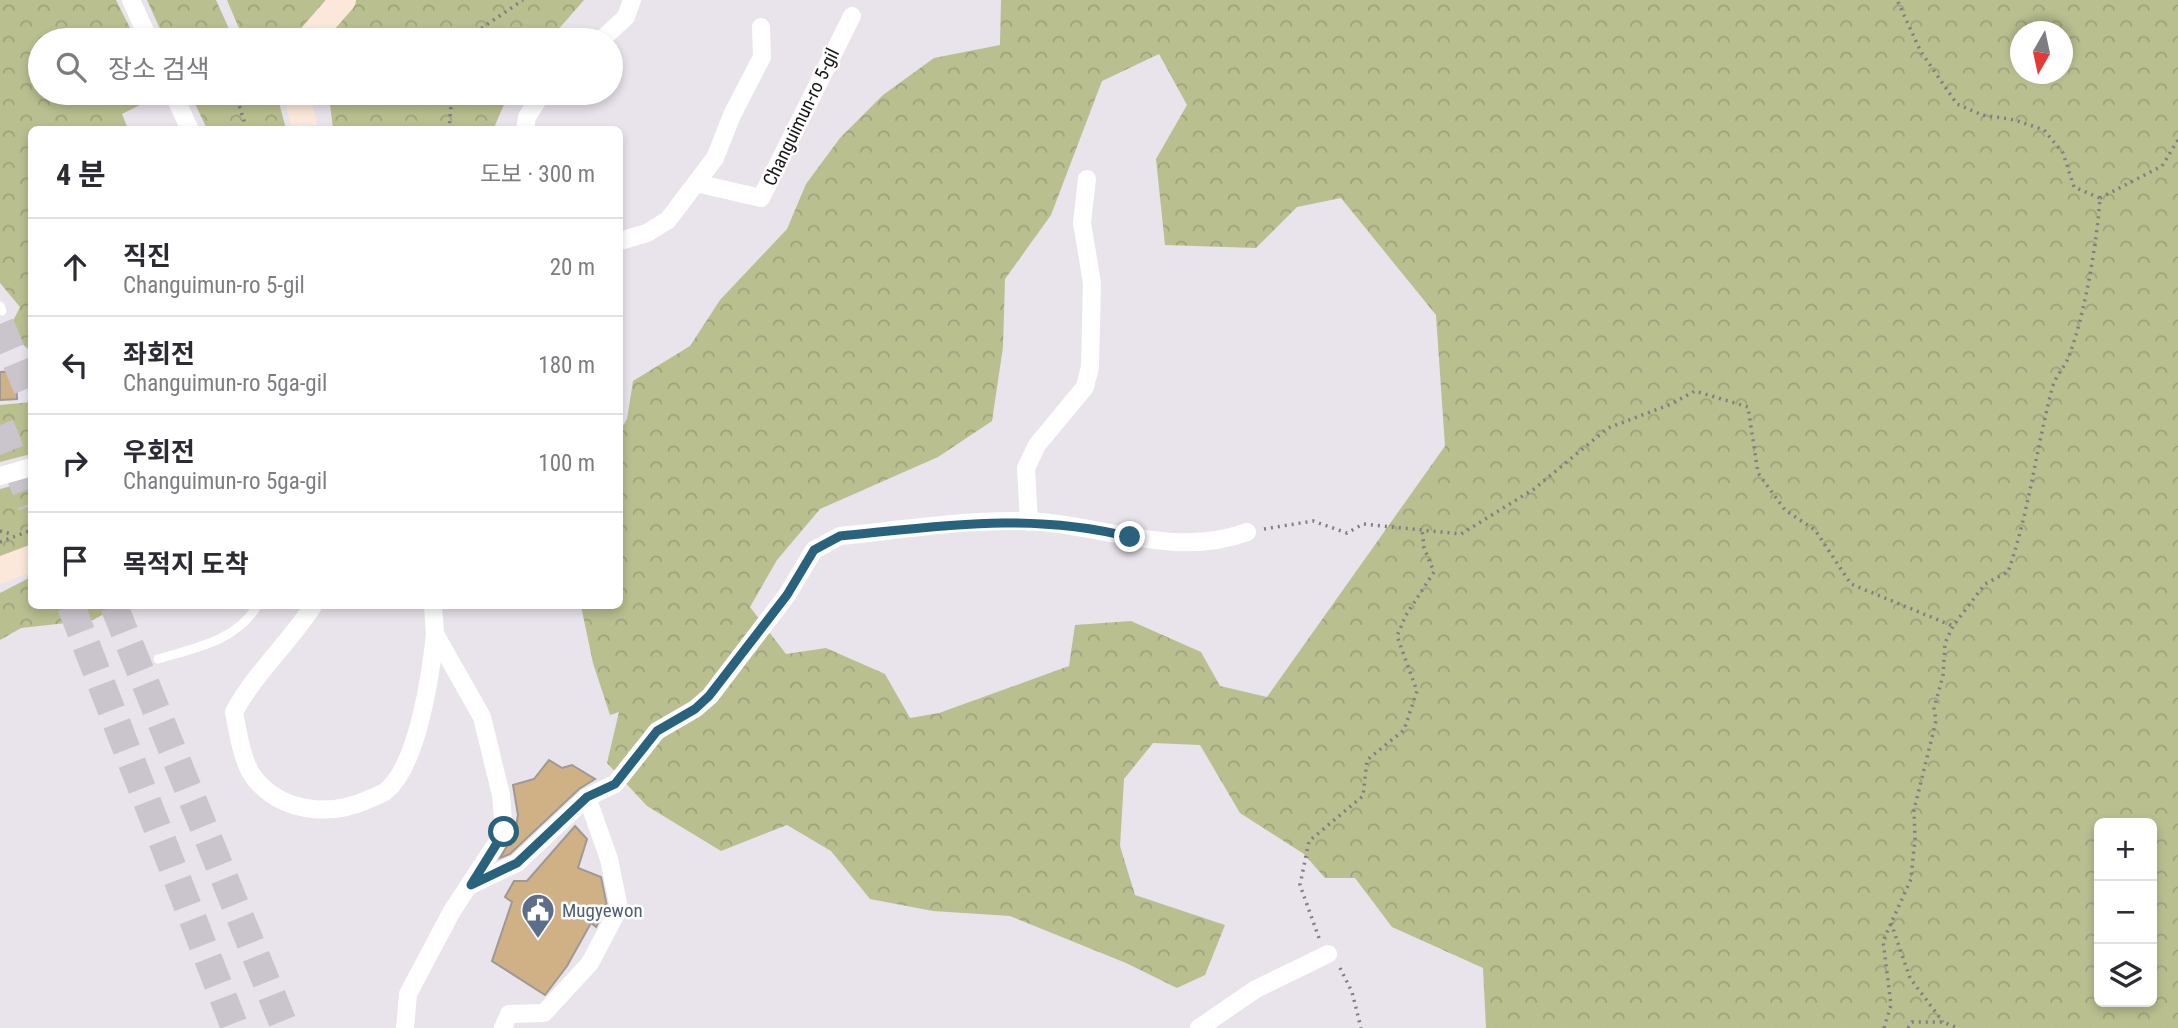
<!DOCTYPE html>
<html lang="ko">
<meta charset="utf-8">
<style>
body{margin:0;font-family:"Roboto Condensed","Noto Sans KR",sans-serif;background:#f2f2f3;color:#2b2b33}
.controls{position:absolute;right:21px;bottom:21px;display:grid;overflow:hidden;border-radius:10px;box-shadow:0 4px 10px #0003}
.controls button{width:63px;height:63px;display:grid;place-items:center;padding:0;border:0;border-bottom:2px solid #e1e1e2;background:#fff;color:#2b2b33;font:35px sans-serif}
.compass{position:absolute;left:2010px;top:21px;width:63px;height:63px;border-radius:50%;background:#fff;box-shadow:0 4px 10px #0003;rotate:189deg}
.stop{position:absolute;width:21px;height:21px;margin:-16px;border:5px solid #29627c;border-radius:50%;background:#fff}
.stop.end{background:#29627c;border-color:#fff;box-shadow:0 2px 7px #0008}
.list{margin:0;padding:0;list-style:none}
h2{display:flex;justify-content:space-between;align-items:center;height:91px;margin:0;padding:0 28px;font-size:30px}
h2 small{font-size:23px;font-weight:400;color:#7c7c81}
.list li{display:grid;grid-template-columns:46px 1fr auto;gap:21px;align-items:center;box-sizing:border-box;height:98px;padding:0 28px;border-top:2px solid #e1e1e2}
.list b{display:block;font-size:26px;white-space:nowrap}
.list p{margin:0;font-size:23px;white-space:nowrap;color:#7c7c81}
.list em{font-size:23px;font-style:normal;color:#7c7c81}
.icon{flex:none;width:38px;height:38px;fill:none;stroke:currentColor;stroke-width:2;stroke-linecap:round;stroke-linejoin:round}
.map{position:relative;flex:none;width:2178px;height:1028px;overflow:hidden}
.search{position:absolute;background:#fff;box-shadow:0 4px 10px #0003;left:28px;top:28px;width:595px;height:77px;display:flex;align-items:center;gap:18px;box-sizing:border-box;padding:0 24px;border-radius:38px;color:#7c7c81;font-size:26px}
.panel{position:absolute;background:#fff;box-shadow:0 4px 10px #0003;left:28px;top:126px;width:595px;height:483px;border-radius:10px}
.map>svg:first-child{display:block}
.forest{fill:url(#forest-crowns);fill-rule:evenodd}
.building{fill:#cfb185;stroke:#9e9993;stroke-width:2}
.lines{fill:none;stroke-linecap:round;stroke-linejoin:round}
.primary-tunnel{stroke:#cac4cc;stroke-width:28;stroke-dasharray:28 14;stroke-linecap:butt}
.path{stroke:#817d82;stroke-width:3.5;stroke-dasharray:2 5;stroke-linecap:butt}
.lane{stroke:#fff;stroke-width:9}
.street{stroke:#fff;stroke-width:18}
.secondary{stroke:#fce8da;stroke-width:26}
.route{stroke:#29627c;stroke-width:9}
.labels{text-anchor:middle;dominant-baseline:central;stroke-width:5;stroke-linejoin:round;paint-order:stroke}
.street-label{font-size:19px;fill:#191719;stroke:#fff}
.service-label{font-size:19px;fill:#4e5e75;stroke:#fff;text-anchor:start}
</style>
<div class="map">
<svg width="2178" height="1028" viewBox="0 0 2178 1028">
<defs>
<pattern id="forest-crowns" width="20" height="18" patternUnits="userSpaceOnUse" patternTransform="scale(1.75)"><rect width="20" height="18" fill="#b9bf8f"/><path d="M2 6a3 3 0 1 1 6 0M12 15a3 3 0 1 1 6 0" fill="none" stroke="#9ea37b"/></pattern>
</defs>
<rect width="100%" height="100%" fill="#e9e3eb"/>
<g class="forest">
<polygon points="0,0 116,0 136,40 40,40 40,93 155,93 156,97 122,114 128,129 32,130 31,349 28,349 8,331 20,307 0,283"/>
<polygon points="147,0 216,0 234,40 165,40"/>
<polygon points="227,0 584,0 549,40 244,40"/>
<path d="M1001 0H2178V1028H1486L1483 968 1392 927 1355 878H1325L1304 854 1240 813 1200 745 1153 743 1124 779 1120 846 1135 895 1225 925 1205 975 1177 988 1126 963 1010 916 933 911 870 899 831 851 787 825 721 851 647 806 607 763 619 712 610 715 593 663 581 606H620V431L627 419 633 381 690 346 720 300 787 229 806 184 840 138 883 95 934 58 1000 45ZM2021 32H2062V74H2021ZM1159 54 1187 105 1156 159 1165 245 1256 248 1297 207 1341 198 1436 315 1445 446 1267 697 1220 686 1201 652 1131 621 1075 625 1069 666 939 713 910 718 885 674 826 648 786 654 750 607 777 560 820 509 938 457 992 421 1003 347 1005 279 1051 215 1102 81ZM2099 823H2152V1002H2099Z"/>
<polygon points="190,93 272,93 278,99 286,129 207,129"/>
<polygon points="300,93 509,93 493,130 333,129 330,104"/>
<polygon points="31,402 31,454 0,462 0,405"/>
<polygon points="31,481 31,545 0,559 0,489"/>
<polygon points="31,577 32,606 118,606 93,620 21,628 0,640 0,593"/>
</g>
<g class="building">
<polygon points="16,371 17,399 0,400 0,372"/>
<polygon points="549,760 562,768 572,765 595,779 579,789 510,854 500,858 515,832 518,815 513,785 534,779"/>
<polygon points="575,826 587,839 578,868 601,877 607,906 596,927 591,923 567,966 545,995 492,961 512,902 505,897 514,881 527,881"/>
</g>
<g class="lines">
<g class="primary-tunnel">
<polyline points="0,324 32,399"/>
<polyline points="0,425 32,505"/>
<polyline points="71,606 235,1028"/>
<polyline points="114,606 285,1028"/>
</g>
<g class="path">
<polyline points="220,40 226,40"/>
<polyline points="464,40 523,0"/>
<polyline points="473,40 479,32"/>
<polyline points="235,93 247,130"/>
<polyline points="355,93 388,100 395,93"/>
<polyline points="449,130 452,93"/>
<polyline points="2100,198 2162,166 2178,140"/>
<polyline points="1264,529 1313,521 1347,533 1363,524 1461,534 1534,489 1608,428 1671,404 1695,391 1748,407 1758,473 1785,510 1815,530 1851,584 1953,626"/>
<polyline points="0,531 12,534"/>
<polyline points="0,542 32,530"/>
<polyline points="1891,923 1910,978 1943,1022"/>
<polyline points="1319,938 1300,885 1309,841 1363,796 1367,760 1404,730 1417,691 1397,636 1406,615 1434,572 1424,548 1422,529"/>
<polyline points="1340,968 1352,992 1361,1028"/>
<path d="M1884 1028 1891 1005 1883 941 1911 879 1915 838 1914 810 1936 721 1934 708 1943 676 1945 643 1953 626 1985 584 2008 572C2029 512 2036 450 2052 389 2055 376 2065 367 2069 356 2085 314 2097 242 2100 198L2074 187 2063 153 2044 130 2015 120 1982 115 1957 104 1921 52 1897 0"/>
<polyline points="1908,1028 1912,1022 1943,1022 1958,1028"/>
</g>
<g class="lane">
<polyline points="0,306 2,311"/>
<path d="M158 659C195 648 236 641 257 606"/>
</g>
<g class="street">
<polyline points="131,0 149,40"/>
<polyline points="601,40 626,17 632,0"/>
<polyline points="173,93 190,130"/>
<polyline points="525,130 527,117 542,93"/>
<polyline points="696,183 761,198 852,16"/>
<polyline points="620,241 647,233 668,220 715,158 732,115 762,57 761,27"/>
<polyline points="0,476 32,467"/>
<polyline points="1029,522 1026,468 1037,445 1085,387 1090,367 1092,283 1082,223 1087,179"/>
<path d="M313 606C289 643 255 673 234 712 238 732 242 763 255 779 282 812 329 817 367 800 373 797 381 795 386 791 418 765 431 673 435 634"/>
<path d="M471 885 517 863 587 797 615 784 657 731 695 709 710 696 787 595 814 550 840 536C900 530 961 520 1021 521 1098 522 1172 560 1247 532"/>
<polyline points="405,1028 408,994 452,911 504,832 501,795 482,717 435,634 433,606"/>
<polyline points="503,1028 509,1014 544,1013 590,963 619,908 609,859 587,797"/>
<polyline points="1199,1028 1256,989 1328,954"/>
</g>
<g class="secondary">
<polyline points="308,40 343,0"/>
<polyline points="296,93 305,130"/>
<polyline points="0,570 32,558"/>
</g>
</g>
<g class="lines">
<path class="route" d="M504 832 471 885 517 863 587 797 615 784 657 731 695 709 709 696 787 595 814 550 840 536C942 526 1030 512 1130 537"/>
</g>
<defs>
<symbol id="civic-pin" viewBox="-11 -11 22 30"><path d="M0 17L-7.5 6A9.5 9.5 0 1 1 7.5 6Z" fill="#5c6f8a" stroke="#fff"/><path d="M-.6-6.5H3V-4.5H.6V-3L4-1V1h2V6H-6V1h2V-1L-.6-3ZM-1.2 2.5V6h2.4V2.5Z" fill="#fff"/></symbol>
</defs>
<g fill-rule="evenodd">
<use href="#civic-pin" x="519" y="891" width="38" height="52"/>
</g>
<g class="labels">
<g class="street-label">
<text transform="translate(801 117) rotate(-64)">Changuimun-ro 5-gil</text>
</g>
<g class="service-label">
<text x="562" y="910">Mugyewon</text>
</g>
</g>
</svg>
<div class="controls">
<button>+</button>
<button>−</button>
<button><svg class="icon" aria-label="layers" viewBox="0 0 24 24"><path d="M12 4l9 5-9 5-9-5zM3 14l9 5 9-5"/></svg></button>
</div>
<svg class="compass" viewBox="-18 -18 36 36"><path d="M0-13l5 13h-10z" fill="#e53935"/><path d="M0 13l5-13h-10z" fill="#7c7c81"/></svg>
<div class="stop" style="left:504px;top:832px"></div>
<div class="stop end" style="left:1130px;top:537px"></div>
<div class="search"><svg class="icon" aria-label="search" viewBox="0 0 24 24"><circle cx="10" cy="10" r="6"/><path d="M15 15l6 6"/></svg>장소 검색</div>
<section class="panel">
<h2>4 분<small>도보 · 300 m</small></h2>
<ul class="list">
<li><svg class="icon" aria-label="ahead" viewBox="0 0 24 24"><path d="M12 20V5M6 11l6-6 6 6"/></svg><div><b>직진</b><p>Changuimun-ro 5-gil</p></div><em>20 m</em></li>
<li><svg class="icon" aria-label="left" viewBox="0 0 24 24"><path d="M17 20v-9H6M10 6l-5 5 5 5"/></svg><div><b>좌회전</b><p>Changuimun-ro 5ga-gil</p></div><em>180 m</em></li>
<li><svg class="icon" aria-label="right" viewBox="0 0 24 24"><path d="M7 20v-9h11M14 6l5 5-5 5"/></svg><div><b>우회전</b><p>Changuimun-ro 5ga-gil</p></div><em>100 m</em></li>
<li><svg class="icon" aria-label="arrive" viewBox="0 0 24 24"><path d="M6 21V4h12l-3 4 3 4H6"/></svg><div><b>목적지 도착</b></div></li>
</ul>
</section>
</div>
